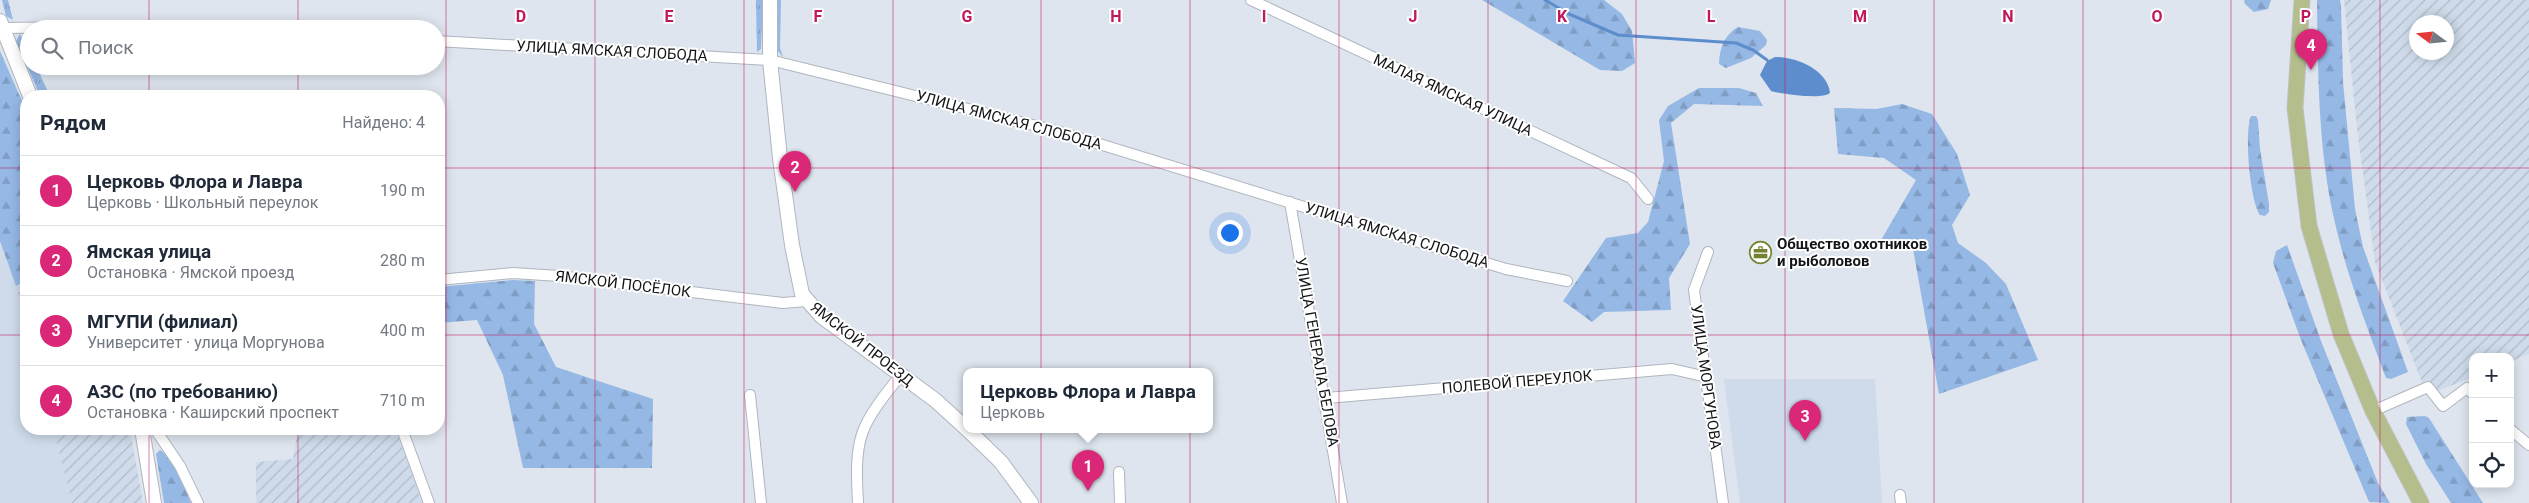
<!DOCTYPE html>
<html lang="ru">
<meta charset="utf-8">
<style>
body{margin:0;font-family:Roboto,sans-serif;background:#f6f6f7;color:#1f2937}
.controls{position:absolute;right:15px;bottom:15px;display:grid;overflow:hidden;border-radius:10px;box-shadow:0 2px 12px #0003}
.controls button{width:45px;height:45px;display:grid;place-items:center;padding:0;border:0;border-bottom:1px solid #e0e1e3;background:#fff;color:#1f2937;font:25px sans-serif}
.compass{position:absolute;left:2409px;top:15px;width:45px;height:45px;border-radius:50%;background:#fff;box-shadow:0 2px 12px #0003;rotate:285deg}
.you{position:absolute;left:1229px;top:232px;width:18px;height:18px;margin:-12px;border:4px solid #fff;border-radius:50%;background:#1a73e8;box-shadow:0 0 0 8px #1a73e833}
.badge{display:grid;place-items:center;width:32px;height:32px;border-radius:50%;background:#db2777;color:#fff;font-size:16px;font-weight:700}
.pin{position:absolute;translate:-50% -41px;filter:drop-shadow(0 1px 2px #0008)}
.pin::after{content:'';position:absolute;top:26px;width:18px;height:15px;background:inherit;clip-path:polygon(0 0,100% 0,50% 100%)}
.popup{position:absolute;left:963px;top:368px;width:250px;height:65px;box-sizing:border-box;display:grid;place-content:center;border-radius:10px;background:#fff;filter:drop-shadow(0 1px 4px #0005);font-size:16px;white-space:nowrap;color:#747a83}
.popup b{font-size:19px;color:#1f2937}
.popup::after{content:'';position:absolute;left:50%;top:100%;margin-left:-10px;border:10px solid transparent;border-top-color:#fff}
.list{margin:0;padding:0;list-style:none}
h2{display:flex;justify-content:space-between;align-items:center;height:65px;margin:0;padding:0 20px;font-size:21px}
h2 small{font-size:16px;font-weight:400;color:#747a83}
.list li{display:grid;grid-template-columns:32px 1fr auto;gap:15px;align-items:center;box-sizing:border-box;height:70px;padding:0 20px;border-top:1px solid #e0e1e3}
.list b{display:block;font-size:19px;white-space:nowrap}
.list p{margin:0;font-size:16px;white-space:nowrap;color:#747a83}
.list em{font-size:16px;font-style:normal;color:#747a83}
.icon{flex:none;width:28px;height:28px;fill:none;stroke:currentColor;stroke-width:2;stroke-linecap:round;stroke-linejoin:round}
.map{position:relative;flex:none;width:2529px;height:503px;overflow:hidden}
.search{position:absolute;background:#fff;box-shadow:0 2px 12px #0003;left:20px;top:20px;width:425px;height:55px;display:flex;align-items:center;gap:12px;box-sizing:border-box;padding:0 18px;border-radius:28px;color:#747a83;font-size:19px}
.panel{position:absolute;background:#fff;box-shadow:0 2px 12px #0003;left:20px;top:90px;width:425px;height:345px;border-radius:20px}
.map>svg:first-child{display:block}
.built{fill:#cfdbea}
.industrial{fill:url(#industrial-furrows);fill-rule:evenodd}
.grass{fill:url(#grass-tufts)}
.forest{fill:url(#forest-firs)}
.water{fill:#5d8dcc}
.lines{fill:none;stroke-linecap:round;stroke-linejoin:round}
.stream{stroke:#5d8dcc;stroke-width:3}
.street-casing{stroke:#afb6bf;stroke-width:12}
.secondary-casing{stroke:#afb6bf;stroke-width:16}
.primary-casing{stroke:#c2c2c3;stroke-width:17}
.street{stroke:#fff;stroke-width:10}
.secondary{stroke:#fff;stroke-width:14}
.primary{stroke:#b4be8c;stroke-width:15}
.grid{fill:none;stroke:#c2185b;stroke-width:1;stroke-opacity:0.55}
.labels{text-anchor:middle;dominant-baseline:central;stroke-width:4;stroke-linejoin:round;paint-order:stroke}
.street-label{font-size:15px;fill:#131518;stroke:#fff}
.poi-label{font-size:15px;font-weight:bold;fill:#131518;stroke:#fff;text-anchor:start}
.grid-label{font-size:16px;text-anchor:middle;font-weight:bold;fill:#c2185b;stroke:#fff;stroke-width:4;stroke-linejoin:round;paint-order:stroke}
</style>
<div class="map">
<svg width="2529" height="503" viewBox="0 0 2529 503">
<defs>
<pattern id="industrial-furrows" width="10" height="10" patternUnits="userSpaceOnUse" patternTransform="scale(1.25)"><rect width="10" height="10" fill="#cfdbea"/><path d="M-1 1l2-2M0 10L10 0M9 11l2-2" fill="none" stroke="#b1bbc8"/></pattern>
<pattern id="grass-tufts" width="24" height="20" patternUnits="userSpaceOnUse" patternTransform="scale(1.25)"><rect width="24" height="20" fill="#96b8e5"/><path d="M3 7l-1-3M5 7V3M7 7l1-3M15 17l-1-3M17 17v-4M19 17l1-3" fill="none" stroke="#809dc4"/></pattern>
<pattern id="forest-firs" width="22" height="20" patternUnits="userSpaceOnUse" patternTransform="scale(1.25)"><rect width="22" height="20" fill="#96b8e5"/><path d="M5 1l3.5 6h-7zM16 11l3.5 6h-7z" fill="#809dc4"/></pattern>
</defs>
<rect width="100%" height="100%" fill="#dee5ee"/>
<g class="built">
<polygon points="0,241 16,286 26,325 26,429 53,429 72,503 0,503"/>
<polygon points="1724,379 1875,379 1882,503 1740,503"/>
</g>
<g class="industrial">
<path d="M2344 0H2529V354L2510 362V357H2473V377L2427 395 2375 262 2357 129ZM2416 22H2446V52H2416Z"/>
<polygon points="26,281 26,325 16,286"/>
<polygon points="53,429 130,429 143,503 72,503"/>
<polygon points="298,429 396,429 422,503 256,503 256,462 293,459"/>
</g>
<g class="grass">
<polygon points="2,0 8,0 13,20 6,16"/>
<polygon points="756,0 763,0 761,49 757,52"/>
<polygon points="777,0 781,0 780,48 783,57 777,50"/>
<polygon points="20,34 29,52 29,66 36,66 50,96 40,96 16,41"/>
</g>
<g class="forest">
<polygon points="1482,0 1604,0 1622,14 1632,31 1635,63 1622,71 1600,70"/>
<polygon points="2244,0 2271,0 2268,9 2254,12 2245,4"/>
<path d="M2317 0H2340L2341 5 2343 82 2355 209 2363 247 2408 372 2391 379 2386 378C2367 327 2347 276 2335 223 2318 150 2318 74 2317 0Z"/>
<path d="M1738 27 1760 31 1767 40 1766 45 1751 58 1726 68 1719 64C1719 49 1725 34 1738 27Z"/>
<polygon points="0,51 26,110 26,281 16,286 0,241"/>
<polygon points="1699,88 1739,88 1756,93 1763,106 1694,104 1671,123 1690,244 1669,278 1671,310 1604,312 1592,322 1563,301 1606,238 1638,233 1648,222 1664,161 1659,120 1668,106"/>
<polygon points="1902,104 1932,114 1957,154 1970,195 1952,225 1958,243 1986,263 2006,284 2038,360 1939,394 1913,249 1877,247 1916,180 1884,158 1838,154 1834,108 1877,109"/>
<path d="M2251 116H2256L2258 120 2260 149 2269 204V212L2265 216 2260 215C2250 201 2244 132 2251 116Z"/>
<polygon points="2287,245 2321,341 2378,483 2390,503 2369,502 2301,340 2273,263 2276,251"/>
<polygon points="512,280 535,281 534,324 556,367 653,399 652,468 523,468 503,375 477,320 439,323 439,287"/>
<polygon points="2425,416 2429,418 2483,503 2451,503 2426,464 2406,424 2407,417"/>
<path d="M160 450C176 460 184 487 191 503H164L156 454Z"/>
</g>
<path class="water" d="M1775 57C1796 57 1827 69 1830 93 1822 100 1782 94 1771 91L1760 75 1767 61Z"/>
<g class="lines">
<polyline class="stream" points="1545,0 1569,14 1618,35 1736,43 1753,50 1767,60"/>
<defs>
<g id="street">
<polyline points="1251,0 1631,178 1648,199"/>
<polyline points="2,28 177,26 222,29"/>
<polyline points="436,41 770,60 1057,131 1506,269 1567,281"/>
<polyline points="1290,202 1342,503"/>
<polyline points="1708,252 1694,290 1723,503"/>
<polyline points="439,280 513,273 559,276 783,303 806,301"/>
<polyline points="750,395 761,503"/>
<polyline points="1326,398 1672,369 1707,377"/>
<polyline points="2373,411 2428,387 2443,406 2467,388 2473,394"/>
<polyline points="155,429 180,466 198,503"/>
<polyline points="402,429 429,503"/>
<polyline points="2510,429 2529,445"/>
<polyline points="1119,472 1120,503"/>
<polyline points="1900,495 1901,503"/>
<path d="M858 503C857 481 855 455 862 434 868 415 887 392 900 376"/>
</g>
<g id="secondary">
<polyline points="770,0 770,60 780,158 792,245 802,294 821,316 935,400 967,429"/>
<polyline points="0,21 30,96"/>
<polyline points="142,429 154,503"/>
<polyline points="968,430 1001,462 1031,503"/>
</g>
<polyline id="primary" points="2302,0 2295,108 2309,226 2341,334 2373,411 2421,503"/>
</defs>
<use href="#street" class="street-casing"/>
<use href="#secondary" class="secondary-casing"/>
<use href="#primary" class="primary-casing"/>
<use href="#street" class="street"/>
<use href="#secondary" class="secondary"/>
<use href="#primary" class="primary"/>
</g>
<path class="grid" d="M149 0V29M298 0V29M446 0V503M595 0V503M744 0V503M893 0V503M1041 0V503M1190 0V503M1339 0V503M1488 0V503M1636 0V503M1785 0V503M1934 0V503M2083 0V503M2231 0V503M2380 0V503M149 66V96M298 66V96M0 168H26M439 168H2529M0 335H26M439 335H2529M149 429V503M298 429V503"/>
<defs>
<symbol id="office-ring" viewBox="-11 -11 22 22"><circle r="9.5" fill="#fff" stroke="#728231" stroke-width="1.5"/><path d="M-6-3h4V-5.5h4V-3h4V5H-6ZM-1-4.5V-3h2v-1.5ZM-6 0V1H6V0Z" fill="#728231"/></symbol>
</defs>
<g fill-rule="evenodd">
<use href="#office-ring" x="1748" y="240" width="25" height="25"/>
</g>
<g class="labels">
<g class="street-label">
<text transform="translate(612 51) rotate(3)">УЛИЦА ЯМСКАЯ СЛОБОДА</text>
<text transform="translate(1453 95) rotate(25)">МАЛАЯ ЯМСКАЯ УЛИЦА</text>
<text transform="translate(1009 120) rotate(15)">УЛИЦА ЯМСКАЯ СЛОБОДА</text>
<text transform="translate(1397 235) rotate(17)">УЛИЦА ЯМСКАЯ СЛОБОДА</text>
<text transform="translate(623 284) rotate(7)">ЯМСКОЙ ПОСЁЛОК</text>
<text transform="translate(862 344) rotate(38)">ЯМСКОЙ ПРОЕЗД</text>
<text transform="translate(1317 352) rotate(80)">УЛИЦА ГЕНЕРАЛА БЕЛОВА</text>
<text transform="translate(1706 377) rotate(82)">УЛИЦА МОРГУНОВА</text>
<text transform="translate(1517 382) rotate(-5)">ПОЛЕВОЙ ПЕРЕУЛОК</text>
</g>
<g class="poi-label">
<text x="1777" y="244">Общество охотников<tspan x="1777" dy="17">и рыболовов</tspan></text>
</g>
</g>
<g class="grid-label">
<text x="521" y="22">D</text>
<text x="669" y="22">E</text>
<text x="818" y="22">F</text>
<text x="967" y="22">G</text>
<text x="1116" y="22">H</text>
<text x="1264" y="22">I</text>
<text x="1413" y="22">J</text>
<text x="1562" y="22">K</text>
<text x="1711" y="22">L</text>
<text x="1860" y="22">M</text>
<text x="2008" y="22">N</text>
<text x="2157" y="22">O</text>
<text x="2306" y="22">P</text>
</g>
</svg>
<div class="controls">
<button>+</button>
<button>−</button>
<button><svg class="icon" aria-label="locate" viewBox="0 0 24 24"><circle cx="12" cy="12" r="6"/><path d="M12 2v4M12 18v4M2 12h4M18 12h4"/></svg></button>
</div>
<svg class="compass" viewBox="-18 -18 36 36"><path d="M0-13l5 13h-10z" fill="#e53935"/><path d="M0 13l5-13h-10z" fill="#747a83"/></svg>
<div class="you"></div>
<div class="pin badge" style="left:1088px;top:491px">1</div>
<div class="popup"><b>Церковь Флора и Лавра</b>Церковь</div>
<div class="pin badge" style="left:795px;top:192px">2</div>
<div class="pin badge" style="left:1805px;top:441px">3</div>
<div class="pin badge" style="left:2311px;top:70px">4</div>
<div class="search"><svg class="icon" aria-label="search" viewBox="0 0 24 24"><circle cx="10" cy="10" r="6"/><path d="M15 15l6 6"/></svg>Поиск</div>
<section class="panel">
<h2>Рядом<small>Найдено: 4</small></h2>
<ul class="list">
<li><span class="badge">1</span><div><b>Церковь Флора и Лавра</b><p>Церковь · Школьный переулок</p></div><em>190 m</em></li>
<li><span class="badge">2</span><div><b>Ямская улица</b><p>Остановка · Ямской проезд</p></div><em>280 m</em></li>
<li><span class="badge">3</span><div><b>МГУПИ (филиал)</b><p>Университет · улица Моргунова</p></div><em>400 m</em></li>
<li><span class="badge">4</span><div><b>АЗС (по требованию)</b><p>Остановка · Каширский проспект</p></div><em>710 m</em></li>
</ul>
</section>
</div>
